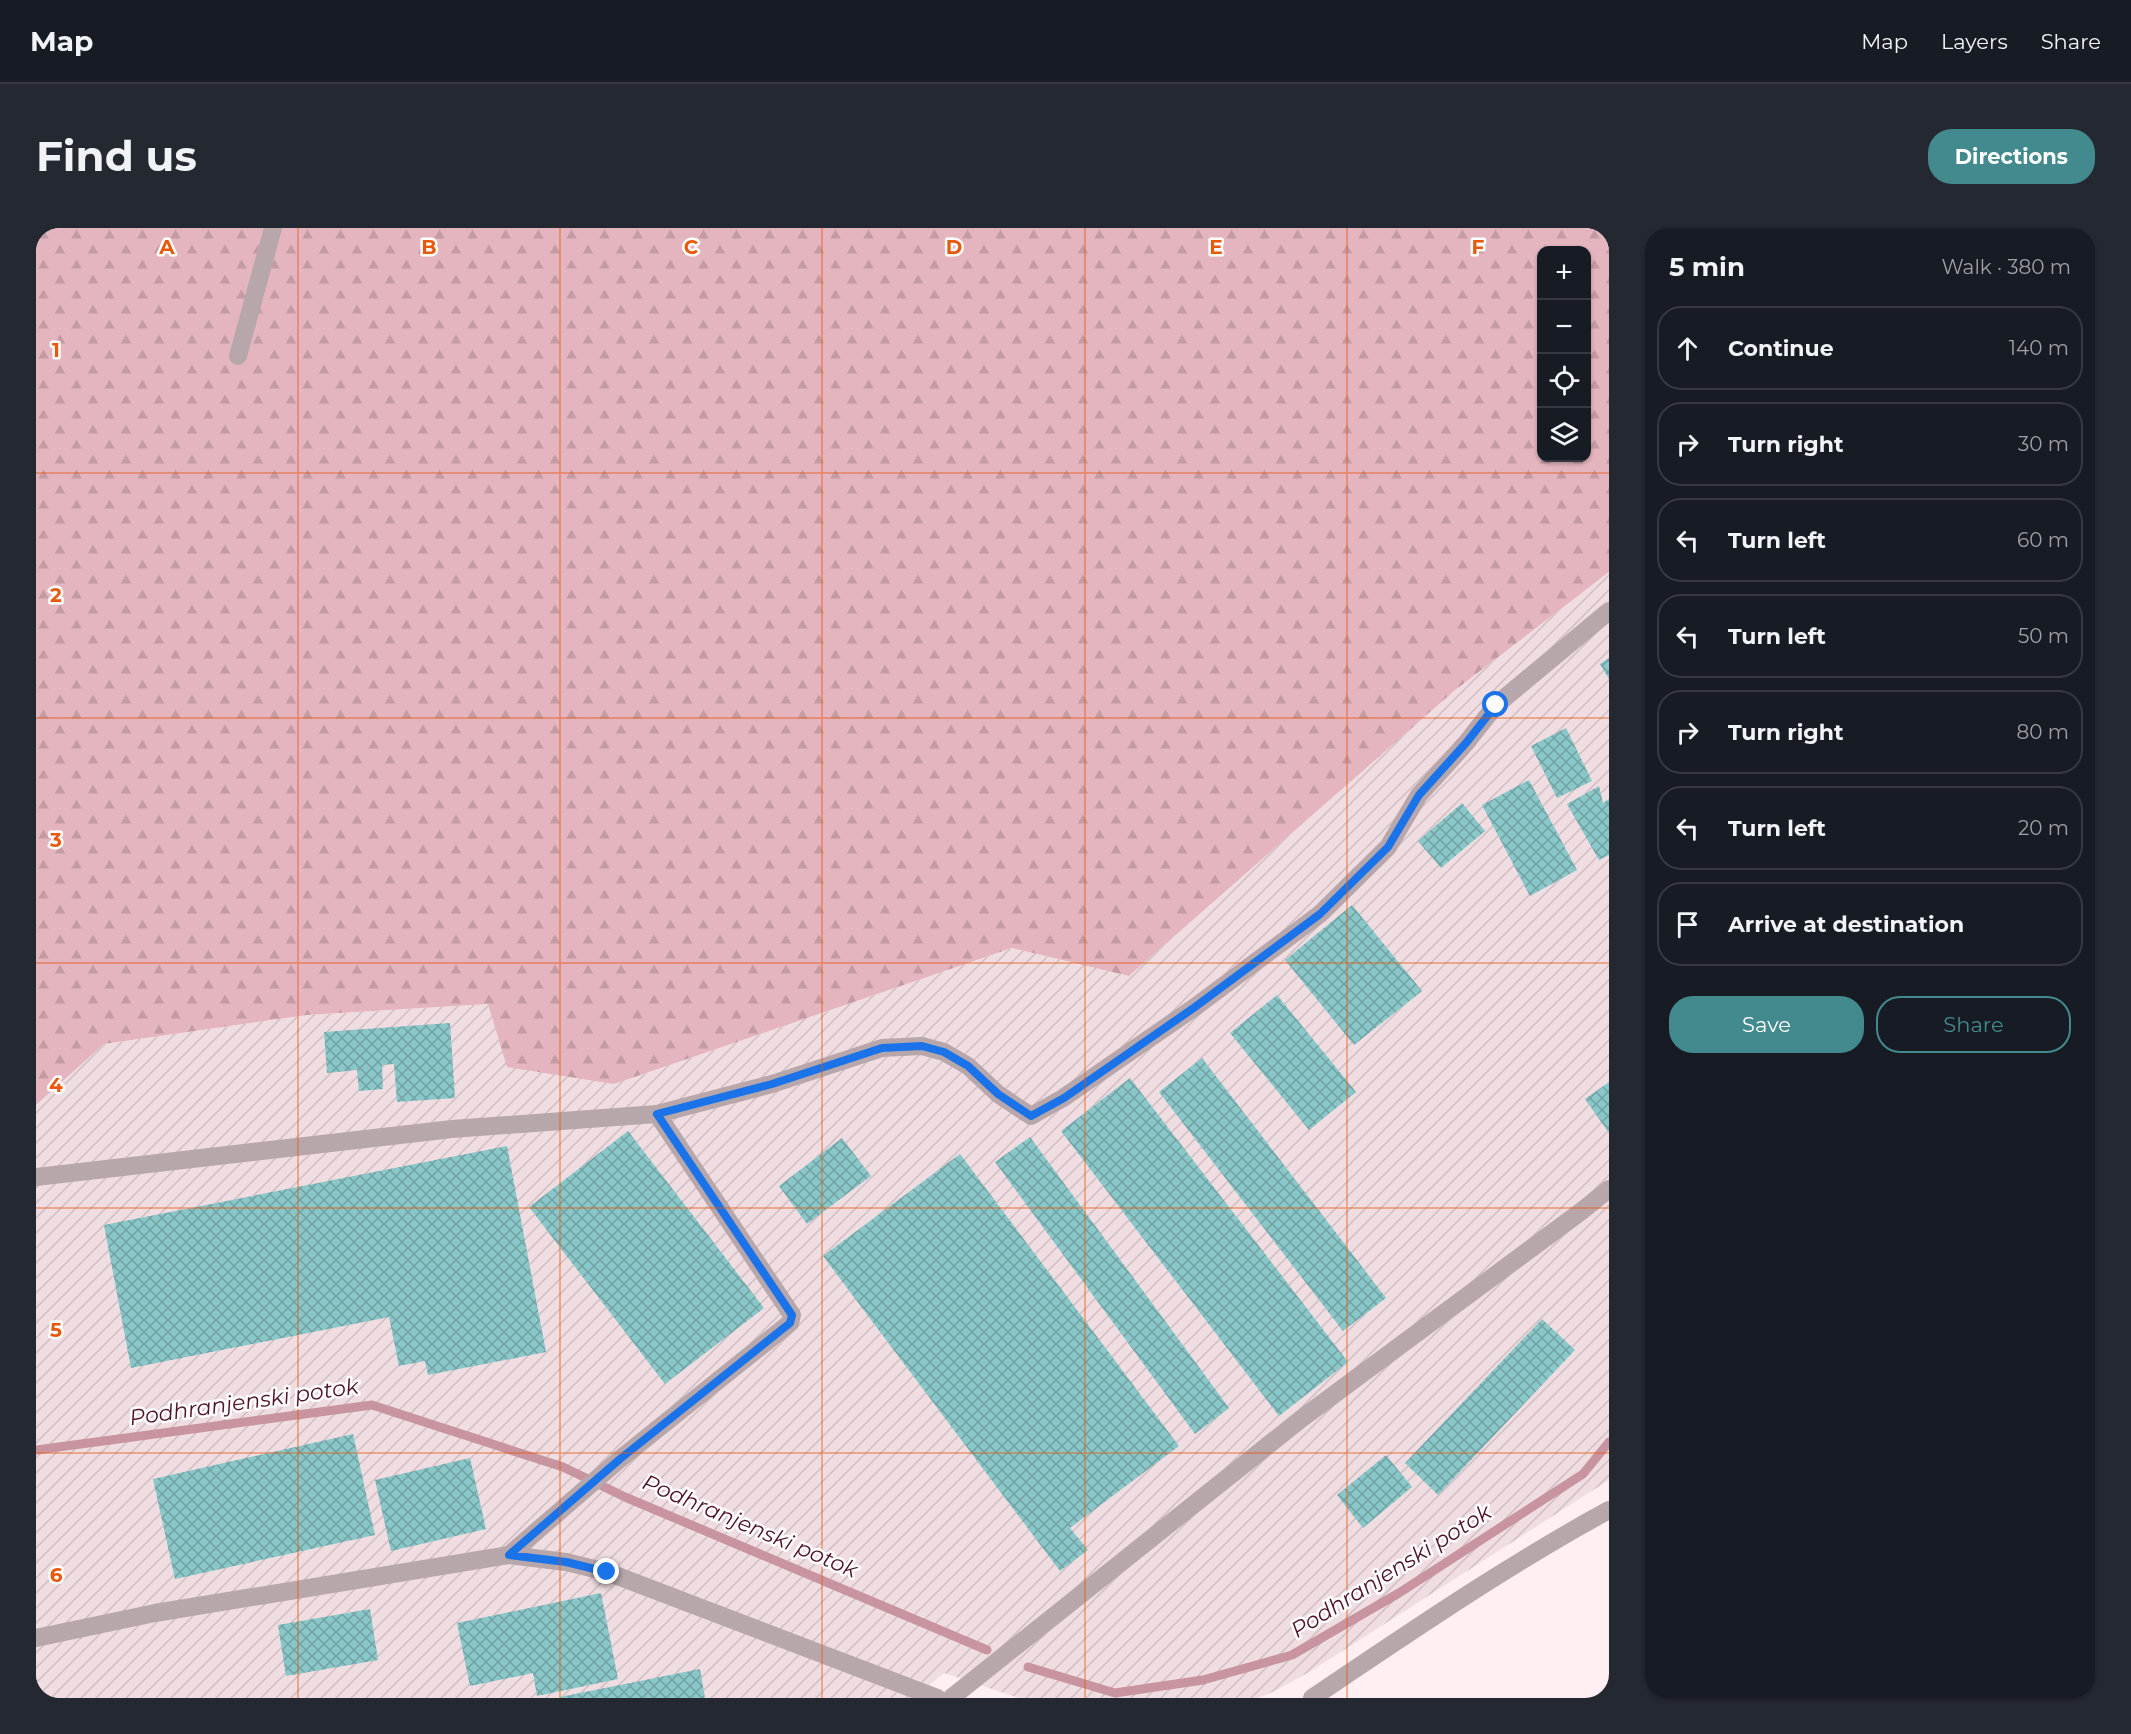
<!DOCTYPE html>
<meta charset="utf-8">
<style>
body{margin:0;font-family:Montserrat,sans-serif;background:#242831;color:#f1f3f6}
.controls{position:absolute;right:18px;top:18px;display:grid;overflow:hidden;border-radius:12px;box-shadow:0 2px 4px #0004}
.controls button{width:54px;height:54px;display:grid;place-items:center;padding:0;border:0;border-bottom:2px solid #363941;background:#171b24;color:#f1f3f6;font:30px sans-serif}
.stop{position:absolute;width:18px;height:18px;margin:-14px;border:4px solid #1a73e8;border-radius:50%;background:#fff}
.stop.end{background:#1a73e8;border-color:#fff;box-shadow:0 2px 6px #0008}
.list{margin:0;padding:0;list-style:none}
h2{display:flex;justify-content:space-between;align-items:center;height:78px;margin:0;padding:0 24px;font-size:26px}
h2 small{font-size:20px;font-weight:400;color:#9ea1a6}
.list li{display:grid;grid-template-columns:39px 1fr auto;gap:18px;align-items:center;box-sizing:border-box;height:84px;margin:0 12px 12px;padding:0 12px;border:2px solid #363941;border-radius:24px}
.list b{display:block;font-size:22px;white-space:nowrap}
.list em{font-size:20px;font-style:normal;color:#9ea1a6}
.actions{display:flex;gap:12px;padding:18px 24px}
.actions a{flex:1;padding:14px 0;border:2px solid #428a8d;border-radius:24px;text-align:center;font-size:21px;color:#428a8d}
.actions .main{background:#428a8d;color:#fff}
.icon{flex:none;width:33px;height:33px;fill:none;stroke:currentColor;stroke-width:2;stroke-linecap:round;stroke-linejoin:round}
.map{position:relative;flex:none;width:1573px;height:1470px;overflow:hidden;border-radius:24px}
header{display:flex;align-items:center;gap:36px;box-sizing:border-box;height:84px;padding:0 30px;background:#171b24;border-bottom:2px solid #363941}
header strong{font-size:28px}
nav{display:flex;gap:33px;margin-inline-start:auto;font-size:21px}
.intro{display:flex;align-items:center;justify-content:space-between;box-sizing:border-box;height:144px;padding:0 36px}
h1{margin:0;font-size:42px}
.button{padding:15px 27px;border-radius:24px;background:#428a8d;color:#fff;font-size:21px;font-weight:700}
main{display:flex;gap:36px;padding:0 36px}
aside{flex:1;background:#171b24;border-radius:24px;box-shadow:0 2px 4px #0004}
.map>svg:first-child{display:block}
.industrial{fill:url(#industrial-furrows)}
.forest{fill:url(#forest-firs);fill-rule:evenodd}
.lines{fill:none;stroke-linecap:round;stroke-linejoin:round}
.stream{stroke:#c7949f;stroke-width:9}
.building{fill:url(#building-cross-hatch)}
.lane{stroke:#b8a7aa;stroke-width:18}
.street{stroke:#b8a7aa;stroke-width:18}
.route{stroke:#1a73e8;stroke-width:8}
.grid{fill:none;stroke:#e8590c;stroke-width:1.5;stroke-opacity:0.55}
.labels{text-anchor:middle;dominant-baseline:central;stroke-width:5;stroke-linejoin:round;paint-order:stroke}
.water-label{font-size:22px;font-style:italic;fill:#501227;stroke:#fff}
.grid-label{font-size:20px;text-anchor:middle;font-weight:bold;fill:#e8590c;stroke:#fff;stroke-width:5;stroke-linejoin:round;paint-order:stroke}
</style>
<header>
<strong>Map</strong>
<nav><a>Map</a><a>Layers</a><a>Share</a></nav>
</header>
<div class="intro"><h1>Find us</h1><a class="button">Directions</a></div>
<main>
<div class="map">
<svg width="1573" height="1470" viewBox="0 0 1573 1470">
<defs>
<pattern id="industrial-furrows" width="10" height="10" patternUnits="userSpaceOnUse" patternTransform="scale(1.5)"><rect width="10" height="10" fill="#f0dde1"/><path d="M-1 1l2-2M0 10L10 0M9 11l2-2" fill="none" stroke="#cebdc1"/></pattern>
<pattern id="forest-firs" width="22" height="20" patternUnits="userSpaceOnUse" patternTransform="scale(1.5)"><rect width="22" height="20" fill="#e4b5be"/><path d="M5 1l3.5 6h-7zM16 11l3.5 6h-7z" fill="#c49ba3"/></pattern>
<pattern id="building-cross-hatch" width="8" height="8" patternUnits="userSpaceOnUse" patternTransform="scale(1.5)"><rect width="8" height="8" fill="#89c7c9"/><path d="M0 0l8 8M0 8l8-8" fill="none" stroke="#71a1a3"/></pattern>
</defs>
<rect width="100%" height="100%" fill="#ffeff2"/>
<polygon class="industrial" points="1573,344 1573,1252 1275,1443 1233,1466 1221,1470 983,1470 908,1445 877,1470 0,1470 0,877 68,816 271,787 452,776 578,856 976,720 1093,748 1418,463"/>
<path class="forest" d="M0 0H1573V344L1418 463 1093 748 976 720 578 856 471 839 452 776 271 787 68 816 0 877ZM1506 22H1550V230H1506Z"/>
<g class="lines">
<g class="stream">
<polyline points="0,1222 336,1177 527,1239 589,1269 951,1422"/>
<polyline points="992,1439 1079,1465 1167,1452 1256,1427 1363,1365 1547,1246 1573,1214"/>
</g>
</g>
<g class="building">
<polygon points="1573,430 1573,451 1564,436"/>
<polygon points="1530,500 1556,553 1521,570 1495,518"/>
<polygon points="1493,552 1541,642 1494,668 1446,577"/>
<polygon points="1563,558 1567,575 1573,571 1573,627 1563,632 1531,576"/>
<polygon points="1426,575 1449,603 1405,640 1382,613"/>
<polygon points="1316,677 1386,763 1318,817 1249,732"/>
<polygon points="1241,767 1320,864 1273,902 1194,805"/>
<polygon points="414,795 419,870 361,874 358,836 346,837 347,861 323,863 321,842 291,845 288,804"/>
<polygon points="1166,830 1350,1070 1307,1103 1123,864"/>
<polygon points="1094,850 1312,1134 1243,1188 1025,903"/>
<polygon points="1573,854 1573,905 1549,871"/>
<polygon points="592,903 728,1080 629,1156 493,979"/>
<polygon points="994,909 1193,1180 1159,1206 959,934"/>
<polygon points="806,910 835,948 771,996 743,958"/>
<polygon points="471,918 510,1124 392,1147 389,1133 363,1138 353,1089 95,1140 68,997"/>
<polygon points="924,926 1143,1218 1034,1300 1052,1322 1024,1343 787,1028"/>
<polygon points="1506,1091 1539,1122 1402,1267 1369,1235"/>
<polygon points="317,1206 339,1307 139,1351 117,1251"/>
<polygon points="1350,1227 1376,1259 1327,1300 1301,1267"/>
<polygon points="434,1230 450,1301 355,1323 339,1252"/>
<polygon points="565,1365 582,1451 501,1468 497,1445 434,1458 421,1395"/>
<polygon points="334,1381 342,1432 250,1448 242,1397"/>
<polygon points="664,1441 669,1470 524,1470 524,1469"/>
</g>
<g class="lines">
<g class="lane">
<polyline points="621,886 736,856 846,820 886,818 908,824 932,838 962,866 995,888 1027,870 1159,779 1284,686 1352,619 1383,567 1430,515 1460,477 1573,383"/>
<polyline points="0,949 416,901 621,886 756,1087 754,1095 584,1231 473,1327"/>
<polyline points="0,1410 119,1385 473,1327 530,1334 571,1344 901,1470"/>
<polyline points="915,1470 1265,1191 1547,982 1573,961"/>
<path d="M1276 1470C1373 1405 1470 1338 1573 1282"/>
</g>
<polyline class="street" points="202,128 237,0"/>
</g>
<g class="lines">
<polyline class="route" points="571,1344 530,1334 473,1327 584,1231 754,1095 756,1087 621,886 736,856 846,820 886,818 908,824 932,838 962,866 995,888 1028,870 1159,779 1284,686 1352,619 1383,567 1430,515 1460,477"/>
</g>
<path class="grid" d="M262 0V1470M524 0V1470M786 0V1470M1049 0V1470M1311 0V1470M0 245H1573M0 490H1573M0 735H1573M0 980H1573M0 1225H1573"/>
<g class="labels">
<g class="water-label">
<text transform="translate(208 1174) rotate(-8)">Podhranjenski potok</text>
<text transform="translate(714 1298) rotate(23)">Podhranjenski potok</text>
<text transform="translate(1355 1343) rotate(-32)">Podhranjenski potok</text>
</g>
</g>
<g class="grid-label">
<text x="131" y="26">A</text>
<text x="393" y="26">B</text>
<text x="655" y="26">C</text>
<text x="918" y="26">D</text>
<text x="1180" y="26">E</text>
<text x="1442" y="26">F</text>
<text x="20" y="129">1</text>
<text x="20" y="374">2</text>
<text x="20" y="619">3</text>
<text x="20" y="864">4</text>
<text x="20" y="1109">5</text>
<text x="20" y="1354">6</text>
</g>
</svg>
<div class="controls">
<button>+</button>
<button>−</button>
<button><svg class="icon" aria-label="locate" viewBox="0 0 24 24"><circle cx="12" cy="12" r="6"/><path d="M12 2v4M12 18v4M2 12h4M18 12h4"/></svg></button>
<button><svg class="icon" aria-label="layers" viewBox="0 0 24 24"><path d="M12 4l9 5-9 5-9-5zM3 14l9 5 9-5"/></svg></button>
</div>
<div class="stop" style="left:1460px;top:477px"></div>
<div class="stop end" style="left:571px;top:1344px"></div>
</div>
<aside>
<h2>5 min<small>Walk · 380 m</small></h2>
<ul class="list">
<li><svg class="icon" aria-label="ahead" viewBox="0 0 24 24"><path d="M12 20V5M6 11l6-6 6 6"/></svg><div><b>Continue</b></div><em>140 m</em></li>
<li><svg class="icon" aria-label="right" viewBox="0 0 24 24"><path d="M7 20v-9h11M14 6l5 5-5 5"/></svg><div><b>Turn right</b></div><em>30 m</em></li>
<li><svg class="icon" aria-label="left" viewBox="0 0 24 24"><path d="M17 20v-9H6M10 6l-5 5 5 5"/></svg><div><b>Turn left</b></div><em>60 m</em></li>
<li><svg class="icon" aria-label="left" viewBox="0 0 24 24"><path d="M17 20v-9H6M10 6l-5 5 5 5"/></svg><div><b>Turn left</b></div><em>50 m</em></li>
<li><svg class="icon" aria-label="right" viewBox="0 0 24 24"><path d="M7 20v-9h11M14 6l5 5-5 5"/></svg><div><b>Turn right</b></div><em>80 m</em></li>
<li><svg class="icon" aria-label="left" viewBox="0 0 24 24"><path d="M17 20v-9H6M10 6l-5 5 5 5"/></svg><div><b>Turn left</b></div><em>20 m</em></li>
<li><svg class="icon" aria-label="arrive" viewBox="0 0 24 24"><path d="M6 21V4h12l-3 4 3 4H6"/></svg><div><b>Arrive at destination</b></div></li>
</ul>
<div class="actions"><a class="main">Save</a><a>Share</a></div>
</aside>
</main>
